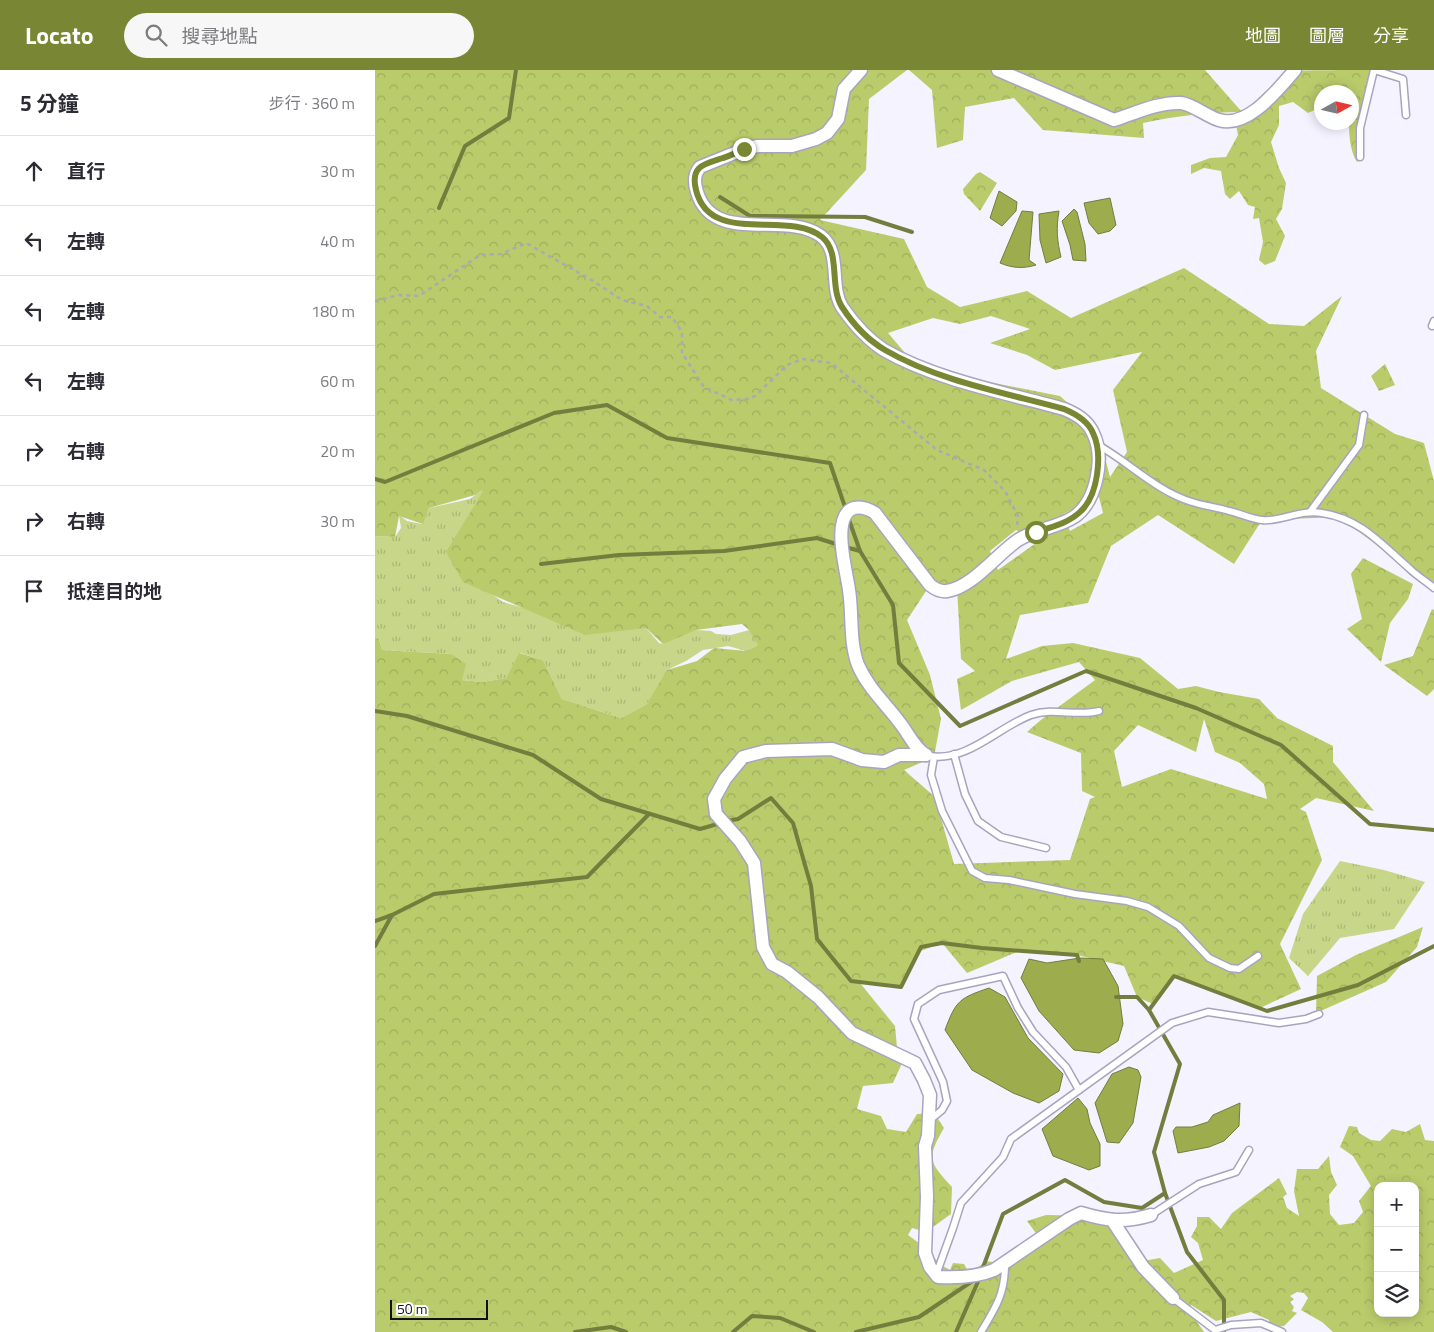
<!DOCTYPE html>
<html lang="zh-TW">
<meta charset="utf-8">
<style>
body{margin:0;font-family:"Titillium Web","Noto Sans TC",sans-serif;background:#f7f7f7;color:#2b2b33}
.controls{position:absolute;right:15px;bottom:15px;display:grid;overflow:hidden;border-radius:10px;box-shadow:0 2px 12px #0003}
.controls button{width:45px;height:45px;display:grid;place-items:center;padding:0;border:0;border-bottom:1px solid #e1e1e2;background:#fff;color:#2b2b33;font:25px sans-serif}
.compass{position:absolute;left:939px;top:15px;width:45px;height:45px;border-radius:50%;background:#fff;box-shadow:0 2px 12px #0003;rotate:82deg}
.scale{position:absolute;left:15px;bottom:12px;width:98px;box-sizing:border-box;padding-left:5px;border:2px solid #12101a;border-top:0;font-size:14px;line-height:18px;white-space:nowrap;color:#12101a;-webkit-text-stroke:4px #fff;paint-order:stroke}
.stop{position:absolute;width:15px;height:15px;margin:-11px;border:4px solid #798633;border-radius:50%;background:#fff}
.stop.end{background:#798633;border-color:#fff;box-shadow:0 1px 5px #0008}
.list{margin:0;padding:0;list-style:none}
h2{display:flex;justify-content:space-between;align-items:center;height:65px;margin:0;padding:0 20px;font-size:21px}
h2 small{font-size:16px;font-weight:400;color:#7c7c81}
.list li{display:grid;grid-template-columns:32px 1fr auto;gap:15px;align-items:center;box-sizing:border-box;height:70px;padding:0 20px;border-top:1px solid #e1e1e2}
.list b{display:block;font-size:19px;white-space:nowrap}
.list em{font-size:16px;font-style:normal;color:#7c7c81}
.icon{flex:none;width:28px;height:28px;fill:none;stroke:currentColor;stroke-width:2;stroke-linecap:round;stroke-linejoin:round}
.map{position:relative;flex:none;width:1059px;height:1262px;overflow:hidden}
header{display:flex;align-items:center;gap:30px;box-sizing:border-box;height:70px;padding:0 25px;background:#798633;color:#fff}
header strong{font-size:24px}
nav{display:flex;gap:28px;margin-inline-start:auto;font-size:18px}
.search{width:350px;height:45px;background:#f7f7f7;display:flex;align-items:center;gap:12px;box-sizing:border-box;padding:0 18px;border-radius:28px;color:#7c7c81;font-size:19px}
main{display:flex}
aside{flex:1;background:#fff}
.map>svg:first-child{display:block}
.grass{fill:url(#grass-tufts)}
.forest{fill:url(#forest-crowns);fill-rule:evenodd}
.water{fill:#9dac4c;stroke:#737d3d}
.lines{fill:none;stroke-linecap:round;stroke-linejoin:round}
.stream{stroke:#737d3d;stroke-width:4}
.service-casing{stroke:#a8a4c0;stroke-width:9}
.minor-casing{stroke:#a8a4c0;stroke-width:15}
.path{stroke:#aaa9b4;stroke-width:2.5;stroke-dasharray:4 4;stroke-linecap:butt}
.service{stroke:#fff;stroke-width:6}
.minor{stroke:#fff;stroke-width:12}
.route{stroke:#798633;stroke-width:6}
</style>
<header>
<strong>Locato</strong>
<div class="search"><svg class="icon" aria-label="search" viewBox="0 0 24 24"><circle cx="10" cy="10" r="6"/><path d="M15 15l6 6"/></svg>搜尋地點</div>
<nav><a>地圖</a><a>圖層</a><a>分享</a></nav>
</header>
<main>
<aside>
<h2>5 分鐘<small>步行 · 360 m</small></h2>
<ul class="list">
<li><svg class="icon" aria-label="ahead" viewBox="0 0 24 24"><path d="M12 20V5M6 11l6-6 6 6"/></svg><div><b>直行</b></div><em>30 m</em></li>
<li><svg class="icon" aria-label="left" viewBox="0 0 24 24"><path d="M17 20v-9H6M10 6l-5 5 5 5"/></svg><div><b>左轉</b></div><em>40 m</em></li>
<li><svg class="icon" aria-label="left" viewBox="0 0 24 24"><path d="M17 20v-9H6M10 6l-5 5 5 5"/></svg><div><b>左轉</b></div><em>180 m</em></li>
<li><svg class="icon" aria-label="left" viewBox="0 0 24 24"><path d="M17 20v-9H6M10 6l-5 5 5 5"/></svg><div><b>左轉</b></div><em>60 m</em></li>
<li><svg class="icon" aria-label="right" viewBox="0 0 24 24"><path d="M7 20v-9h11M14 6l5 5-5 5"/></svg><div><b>右轉</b></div><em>20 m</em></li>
<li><svg class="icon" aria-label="right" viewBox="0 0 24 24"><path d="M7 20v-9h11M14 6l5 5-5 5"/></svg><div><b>右轉</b></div><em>30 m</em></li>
<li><svg class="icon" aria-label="arrive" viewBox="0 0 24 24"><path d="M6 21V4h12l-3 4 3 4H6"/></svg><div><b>抵達目的地</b></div></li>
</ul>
</aside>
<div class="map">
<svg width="1059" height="1262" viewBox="0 0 1059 1262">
<defs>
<pattern id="grass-tufts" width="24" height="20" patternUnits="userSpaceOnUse" patternTransform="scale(1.25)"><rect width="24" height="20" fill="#c7d689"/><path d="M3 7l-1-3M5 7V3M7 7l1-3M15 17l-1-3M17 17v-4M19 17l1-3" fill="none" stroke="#aab776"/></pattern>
<pattern id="forest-crowns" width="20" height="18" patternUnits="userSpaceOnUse" patternTransform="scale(1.25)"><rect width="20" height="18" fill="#bacb6b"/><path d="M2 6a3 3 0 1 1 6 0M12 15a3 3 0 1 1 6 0" fill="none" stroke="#9fad5c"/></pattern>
</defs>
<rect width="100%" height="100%" fill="#f4f3ff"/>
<g class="grass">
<polygon points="117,412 83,500 128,532 178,546 271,558 284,573 288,574 306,559 336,561 341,564 356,565 374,560 383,567 383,575 371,581 353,576 328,580 311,591 292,600 285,616 272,634 246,648 187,629 168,590 145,583 131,608 107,612 87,610 76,584 7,580 4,569 0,567 0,466 20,467 26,458 24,445 32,451 47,454 54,438 95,429"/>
<polygon points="965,791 1009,800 1050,812 1019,859 965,868 933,906 914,888 928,844"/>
</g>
<g class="forest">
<path d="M0 0H532L494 29 491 100 445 150 529 169 552 217 585 237 652 221 696 248 809 198 894 254 929 256 967 226 941 281 946 318 1020 364 1049 373 1059 411V512L1056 515 964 447 887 450 859 494 783 445 736 476 713 533 645 545 631 589 667 576 698 573 765 588 803 619 821 616 844 622 884 629 902 648 958 676V692L999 741 941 728 925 739 931 742 947 790 905 874 926 919 885 938 799 906 778 934 762 927 749 896 702 885 644 881 592 903 567 873 543 882 526 917 485 913 520 956 523 988 528 991 518 1013 488 1016 482 1039 506 1046 512 1059 531 1062 542 1044 559 1043 569 1058C551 1089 554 1092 577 1117L576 1144 551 1162 537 1158 533 1165 548 1176 566 1195 575 1200 578 1193 589 1194 593 1201 605 1196 610 1191 625 1193 663 1166 652 1151 671 1145 725 1146 747 1166 758 1171V1187L768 1191 785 1188 799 1203 828 1190 823 1173 816 1167 822 1156V1147H834L846 1159 857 1143 904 1108 912 1124 908 1127 912 1138 924 1146 919 1121 922 1099H943L954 1086 956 1102 962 1115 954 1125 955 1144 964 1155 979 1153 988 1142 984 1131 996 1116 978 1086 965 1077 974 1056 982 1057 984 1063 996 1070 1005 1071 1017 1059 1031 1062 1045 1054 1050 1070 1059 1071V1262H958L947 1252 926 1240 933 1228 929 1223 922 1222 915 1226 919 1229 915 1232 919 1237 917 1241 922 1243 909 1256 895 1258 894 1250 876 1242 841 1251 816 1235V1243L829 1262H0V567L4 569 7 580 76 584 91 594 87 610 107 612 131 608 144 583 168 590 187 629 246 648 272 634 292 600 322 591 339 578 371 581 383 575 374 560 367 554 321 560 288 574 271 558 210 565 88 512 71 482 110 418 100 425 54 438 48 454 24 446 20 467 0 466ZM616 246 655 259 615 273 652 285 680 300 767 282 738 320 752 382 735 407 723 361 685 326 543 298 513 263 558 248 585 254ZM724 427 728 443 695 461 688 444ZM641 460 661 473 623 500 615 481ZM555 515 582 518 586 589 600 601 582 609 586 640 637 611 704 592 720 610 667 649 652 662 706 683 707 721 720 727 715 729 695 790 579 794 560 727 529 700 559 687 566 649 555 605 532 550ZM829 649 840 682 865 693 889 714 892 729 796 699 747 717 739 681 763 655 821 682ZM1003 1116H1040V1243H1003Z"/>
<path d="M534 0H830L867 42C885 29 898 10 919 1 927 0 984 0 997 0L1000 10C989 35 988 60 989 87L982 92C975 81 974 65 974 53L976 52V22H946V38H944L933 43 918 32 904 36V55L896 72 904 98 911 113 907 139 901 149 910 166 900 191 890 195 884 190 888 172 884 148 878 149 880 137 873 135 864 121 855 129 850 124 846 101 829 98 816 104V95L835 88 851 87 863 65 861 55 867 42C833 42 801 46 768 53L769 68 668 60 639 28 590 37 588 70 562 78 557 20Z"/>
<polygon points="605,102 622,113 605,141 589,124 588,119 601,104"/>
<polygon points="1010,294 1020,315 1004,321 996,306"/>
<polygon points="988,488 1038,514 1033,529 1015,553 1006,592 972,559 987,549 976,504"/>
<polygon points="1057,539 1059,540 1059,619 1052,626 1009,595 1038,586"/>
<polygon points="1048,857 1042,877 1011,912 941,943 942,906 981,885"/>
</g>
<g class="water">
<polygon points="624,121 642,132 641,141 627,156 615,148"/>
<polygon points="735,128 741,155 735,161 723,164 714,153 709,133"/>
<polygon points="699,139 702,142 710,174 711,191 698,190 695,175 687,151"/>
<path d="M647 141 658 142 654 190 661 195C648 199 637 198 625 193Z"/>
<path d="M684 141C681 158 682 171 686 187L671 193 665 170 664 144Z"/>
<polygon points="705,888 728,889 743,916 748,954 743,971 724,983 699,980 664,941 646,908 654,889 672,893"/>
<path d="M614 918 630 927 653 968 688 1004 684 1021 664 1033 638 1023 597 1000 570 960C581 930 585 928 614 918Z"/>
<polygon points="754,997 763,1000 766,1007 758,1053 744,1073 732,1072 720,1033 737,1004"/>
<polygon points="703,1028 712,1039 715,1053 725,1074 725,1096 714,1100 678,1086 667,1059"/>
<polygon points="865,1033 864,1056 849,1071 834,1077 803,1083 798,1061 801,1057 817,1057 833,1052 838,1045"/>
</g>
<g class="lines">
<g class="stream">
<polyline points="345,127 375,146 490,147 537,162"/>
<polyline points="64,138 90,76 134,48 141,0"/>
<polyline points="0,409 10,412 179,343 232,335 292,368 455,393 471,440"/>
<polyline points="473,447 485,481 518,535 524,593 585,656 711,601 821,638 906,675 995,754 1059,760"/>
<polyline points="470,477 485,481"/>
<polyline points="166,494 244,485 349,481 442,468 464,475"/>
<polyline points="0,641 32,646 158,685 226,729 325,759 346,753"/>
<polyline points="352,751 363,749 396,728 418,753 436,816 442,869 476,911 526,917 546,877 567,873 607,878 702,885 704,891"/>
<polyline points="0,851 17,845"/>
<polyline points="0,876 17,845 59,824 212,807 274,744"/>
<polyline points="741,927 762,927 774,940"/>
<polyline points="607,1200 628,1144 690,1110 729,1132 767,1138 790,1123"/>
<polyline points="200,1262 236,1257 251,1262"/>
<polyline points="358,1262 377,1246 405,1248 439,1262"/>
<polyline points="481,1262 544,1247 599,1210"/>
<polyline points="581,1262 605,1207"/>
<polyline points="849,1262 849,1230 812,1182 790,1123 779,1082 805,994 774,940 799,906 892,941 983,915 1059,876"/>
</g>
<defs>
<g id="service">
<polyline points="999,0 1028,9 1031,45"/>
<polyline points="985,87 985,58 999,0"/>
<polyline points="1057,256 1059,251"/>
<path d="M723 375C755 393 781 421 817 432 829 436 841 437 854 441 864 443 876 449 887 450 906 452 925 439 947 443 986 449 1006 474 1035 499 1042 506 1051 511 1059 518"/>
<polyline points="935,442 984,375 989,345"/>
<polyline points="579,684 590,724 603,751 626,767 671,778"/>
<path d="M555 686C593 692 623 657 656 645 679 637 701 647 724 641"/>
<polyline points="559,687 556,705 567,741 597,801 610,808 634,810 700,824 752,831 773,837 804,856 834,888 855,898 864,899 883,886"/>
<polyline points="555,1050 567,1040 572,1031 568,1012 539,949 543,934 564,920 628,906 643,938 658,962 691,997 704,1020"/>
<polyline points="776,1145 824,1114 861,1102 874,1080"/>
<polyline points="561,1205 578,1158 586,1133 628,1087 636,1069 797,953 833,942 904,953 931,949 944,944"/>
<polyline points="798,1228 840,1260 856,1255 886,1253 907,1262"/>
<path d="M606 1262C621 1237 630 1224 630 1194"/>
</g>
<g id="minor">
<path d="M486 0 469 19 463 49 452 63 441 69 417 76H383L372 78 325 97C319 104 319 113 322 122 338 176 411 140 446 166 467 182 454 216 467 237 478 253 492 269 509 280 561 310 632 323 689 339 701 344 712 350 718 363 730 387 722 431 699 447 682 458 660 459 643 470 622 484 598 517 572 521 566 522 560 519 555 515L500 443C494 439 487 436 479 438 455 446 472 502 474 520 478 545 474 571 483 595 493 618 511 634 525 653 534 664 539 678 551 685"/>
<path d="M623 0 739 50C761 43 783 32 806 33 817 34 833 47 844 50 873 59 903 19 920 0"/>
<path d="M551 685H524L509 692 487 690 457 679 391 681 368 687 350 709 339 729 341 744 365 771 379 793 388 877 397 894 412 902 443 927 477 963 540 993 549 1010 555 1025 553 1066 550 1076 552 1127 550 1183 555 1197 563 1207C581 1208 602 1207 619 1200L694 1149 706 1143C733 1151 749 1153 776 1145"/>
<polyline points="737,1150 768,1197 798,1228"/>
</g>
</defs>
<use href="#service" class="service-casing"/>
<use href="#minor" class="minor-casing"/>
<polyline class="path" points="0,231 24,225 44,226 105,185 126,184 151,173 215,209 247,230 272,236 285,247 297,247 307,262 307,283 329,317 357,330 372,329 380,326 412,295 428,289 456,293 562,380 609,400 630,421 643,446 642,456"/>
<use href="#service" class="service"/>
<use href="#minor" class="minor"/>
</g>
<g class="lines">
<path class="route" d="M369 79C362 82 355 86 348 88 329 94 315 96 321 120 335 177 413 139 447 167 466 182 454 217 467 237 478 254 493 270 510 280 563 311 631 323 689 339 701 344 713 351 718 363 728 384 723 425 706 441 694 453 677 457 661 462"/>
</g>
</svg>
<div class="controls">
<button>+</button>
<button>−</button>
<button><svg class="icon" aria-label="layers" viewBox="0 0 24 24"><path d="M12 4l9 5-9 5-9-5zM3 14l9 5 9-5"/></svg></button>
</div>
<svg class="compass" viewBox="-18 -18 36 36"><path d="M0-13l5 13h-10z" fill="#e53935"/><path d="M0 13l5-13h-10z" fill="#7c7c81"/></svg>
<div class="scale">50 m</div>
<div class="stop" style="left:661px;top:462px"></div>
<div class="stop end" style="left:369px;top:79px"></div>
</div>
</main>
